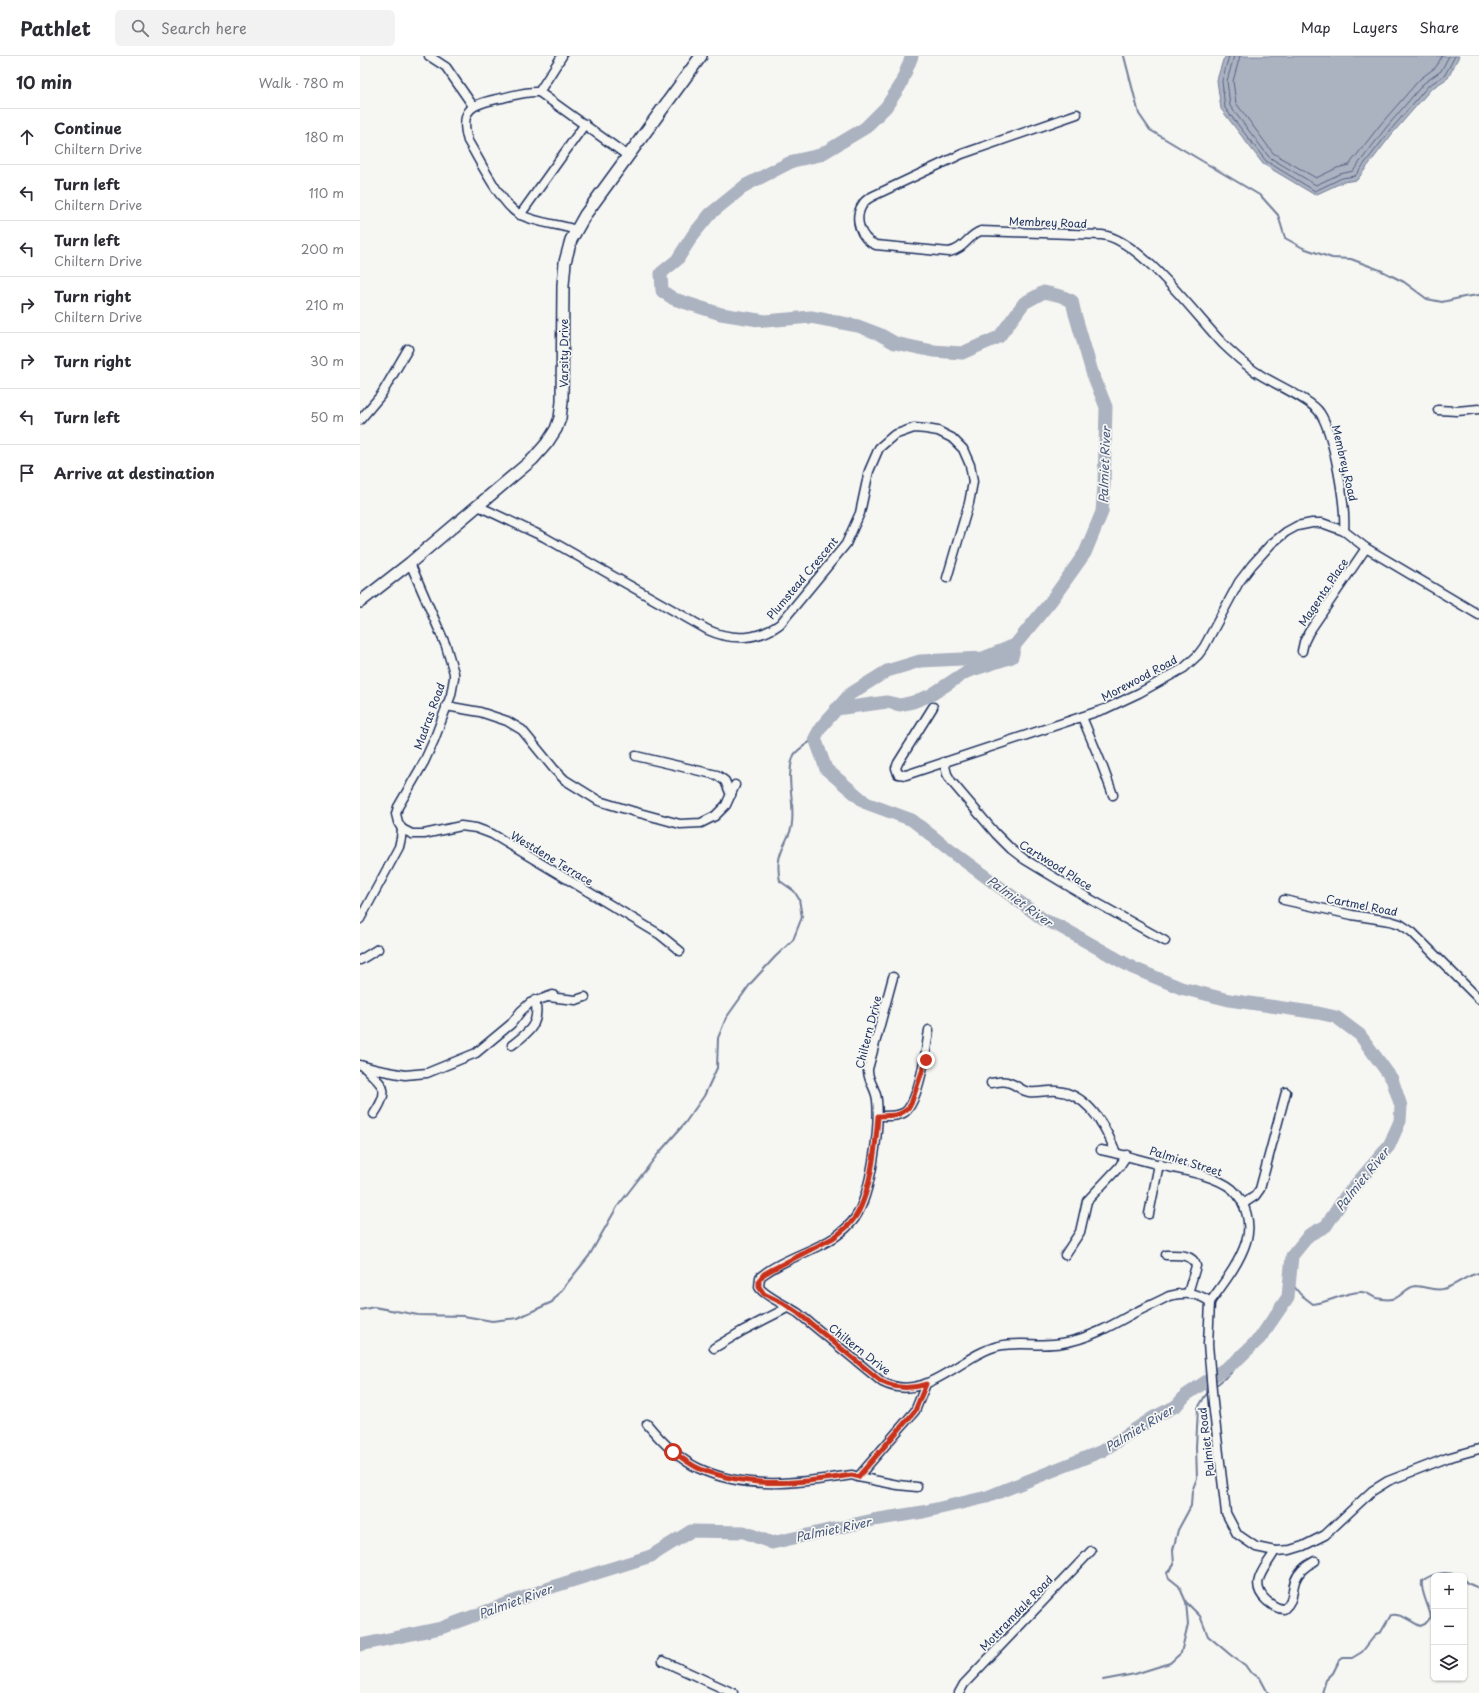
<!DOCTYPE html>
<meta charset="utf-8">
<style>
body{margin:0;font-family:"Playpen Sans",sans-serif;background:#f2f2f3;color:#2b2b33}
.controls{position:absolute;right:12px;bottom:12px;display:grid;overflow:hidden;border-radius:6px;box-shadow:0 1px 3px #0004}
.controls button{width:36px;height:36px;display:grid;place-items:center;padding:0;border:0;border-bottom:1px solid #e1e1e2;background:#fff;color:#2b2b33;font:20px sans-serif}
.stop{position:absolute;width:12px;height:12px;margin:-9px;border:3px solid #c8321e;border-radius:50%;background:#fff}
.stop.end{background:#c8321e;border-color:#fff;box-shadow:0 1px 4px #0008}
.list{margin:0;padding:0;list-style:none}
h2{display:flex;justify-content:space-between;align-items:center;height:52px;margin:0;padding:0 16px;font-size:17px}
h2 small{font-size:13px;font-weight:400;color:#7c7c81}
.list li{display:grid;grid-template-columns:26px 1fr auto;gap:12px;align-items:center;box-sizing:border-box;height:56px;padding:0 16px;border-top:1px solid #e1e1e2}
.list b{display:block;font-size:15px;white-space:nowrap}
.list p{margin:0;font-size:13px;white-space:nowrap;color:#7c7c81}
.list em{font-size:13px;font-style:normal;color:#7c7c81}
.icon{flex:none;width:22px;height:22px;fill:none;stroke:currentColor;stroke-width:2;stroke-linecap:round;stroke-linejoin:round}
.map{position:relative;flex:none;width:1119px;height:1637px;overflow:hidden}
header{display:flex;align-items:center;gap:24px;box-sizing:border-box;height:56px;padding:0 20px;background:#fff;border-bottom:1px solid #e1e1e2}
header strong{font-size:19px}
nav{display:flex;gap:22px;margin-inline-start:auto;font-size:14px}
.search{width:280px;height:36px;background:#f2f2f3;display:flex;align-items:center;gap:10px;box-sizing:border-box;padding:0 14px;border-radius:6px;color:#7c7c81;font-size:15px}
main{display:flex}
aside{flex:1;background:#fff}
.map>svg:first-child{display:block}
.water{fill:#abb2c0;stroke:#717e99}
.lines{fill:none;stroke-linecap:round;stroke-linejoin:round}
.shore{stroke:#556385;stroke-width:1}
.stream{stroke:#717e99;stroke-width:2}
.river{stroke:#abb2c0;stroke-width:13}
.street-casing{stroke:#1b2f5e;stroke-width:11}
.secondary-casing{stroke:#1b2f5e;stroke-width:14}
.street{stroke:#f6f6f2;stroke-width:8}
.secondary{stroke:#f6f6f2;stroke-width:11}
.route{stroke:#c8321e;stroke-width:5}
.labels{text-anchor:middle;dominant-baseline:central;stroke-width:3.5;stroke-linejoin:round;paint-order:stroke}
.street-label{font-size:11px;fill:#1b2f5e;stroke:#f6f6f2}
.water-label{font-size:12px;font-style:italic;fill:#46567b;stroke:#f6f6f2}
</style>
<header>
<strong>Pathlet</strong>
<div class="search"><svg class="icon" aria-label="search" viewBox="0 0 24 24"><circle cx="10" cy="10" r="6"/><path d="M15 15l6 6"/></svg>Search here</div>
<nav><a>Map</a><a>Layers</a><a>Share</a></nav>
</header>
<main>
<aside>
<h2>10 min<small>Walk · 780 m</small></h2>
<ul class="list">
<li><svg class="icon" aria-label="ahead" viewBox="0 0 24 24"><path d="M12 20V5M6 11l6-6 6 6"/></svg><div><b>Continue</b><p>Chiltern Drive</p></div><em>180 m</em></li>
<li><svg class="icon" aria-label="left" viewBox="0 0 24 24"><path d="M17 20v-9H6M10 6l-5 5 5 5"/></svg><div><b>Turn left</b><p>Chiltern Drive</p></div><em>110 m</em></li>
<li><svg class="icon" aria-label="left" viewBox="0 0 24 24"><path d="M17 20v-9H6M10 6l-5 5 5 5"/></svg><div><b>Turn left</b><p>Chiltern Drive</p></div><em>200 m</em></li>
<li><svg class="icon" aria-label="right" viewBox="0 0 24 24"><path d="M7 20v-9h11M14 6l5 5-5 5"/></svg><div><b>Turn right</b><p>Chiltern Drive</p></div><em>210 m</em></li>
<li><svg class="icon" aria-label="right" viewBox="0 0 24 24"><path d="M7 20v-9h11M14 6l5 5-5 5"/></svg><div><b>Turn right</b></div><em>30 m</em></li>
<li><svg class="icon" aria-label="left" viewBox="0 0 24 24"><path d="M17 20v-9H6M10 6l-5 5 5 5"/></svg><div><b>Turn left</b></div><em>50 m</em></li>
<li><svg class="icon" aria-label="arrive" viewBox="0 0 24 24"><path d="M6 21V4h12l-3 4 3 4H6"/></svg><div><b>Arrive at destination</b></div></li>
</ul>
</aside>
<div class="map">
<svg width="1119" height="1637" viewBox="0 0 1119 1637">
<rect width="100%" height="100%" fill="#f6f6f2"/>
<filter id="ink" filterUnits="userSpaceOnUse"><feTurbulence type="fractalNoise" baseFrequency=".025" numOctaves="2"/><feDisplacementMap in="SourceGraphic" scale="8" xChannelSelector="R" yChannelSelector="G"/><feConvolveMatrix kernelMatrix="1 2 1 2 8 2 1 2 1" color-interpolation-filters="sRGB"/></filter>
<g filter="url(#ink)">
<polygon class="water" points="866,0 1099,0 1088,22 1071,33 1032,78 997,124 983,126 955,139 903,108 861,53 857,24 863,4"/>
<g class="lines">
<g class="shore">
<polyline points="869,0 862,25 865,52 906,105 955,135 982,122 995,120 1029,76 1068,30 1085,19 1095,0"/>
<polyline points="874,0 867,25 870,50 909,101 956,129 980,118 993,115 1025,73 1064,27 1081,15 1089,0"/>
<polyline points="880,0 873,25 876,47 913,97 956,122 977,112 989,109 1020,69 1060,23 1076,11 1082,0"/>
</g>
<g class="stream">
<polyline points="764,0 779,58 790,74 901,140 918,159 925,182 943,192 972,202 991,203 1020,214 1044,226 1067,243 1082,246 1104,241 1119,239"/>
<path d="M930 1225 940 1238 953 1248C971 1246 982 1237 1000 1236 1006 1235 1011 1240 1016 1242 1021 1243 1027 1244 1032 1243 1040 1243 1046 1231 1055 1230 1064 1230 1073 1235 1083 1233 1096 1230 1106 1219 1119 1217"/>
<path d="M0 1254 14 1251 58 1259 104 1260 132 1265 158 1262 192 1246 229 1200 257 1151 298 1098 325 1067 344 1040 357 1012 358 982 366 962 391 927 415 901 433 884 442 861 439 843 434 835 420 825C417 811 418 800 425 787 427 782 430 777 431 773 437 748 424 724 434 699 437 693 449 687 455 682"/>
<polyline points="854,1331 871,1317 874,1306"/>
<polyline points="1104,1524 1107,1527 1119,1532"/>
<polyline points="827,1547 840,1560 848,1580 873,1601 885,1609 890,1616 900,1622 908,1637"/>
<polyline points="743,1624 775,1618 810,1607 821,1597 828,1568 826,1546 819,1530 809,1522 807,1517 814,1509 813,1494 818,1474 831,1450 832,1435 837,1422 836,1391 838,1352 845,1340 850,1335"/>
<path d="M962 1637 966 1624 973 1617 979 1605 983 1602H992L1002 1596 1016 1578 1021 1576 1031 1559C1042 1557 1051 1566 1060 1570L1065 1568 1071 1561C1069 1550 1060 1535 1062 1525 1071 1518 1086 1514 1098 1520"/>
</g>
<g class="river">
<polyline points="476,653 527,646 540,649 553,646 571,639 606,616 652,601 655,589"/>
<polyline points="0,1589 81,1572 192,1531 291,1500 331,1475 384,1476 412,1487 513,1464 563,1456 627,1441 742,1395 794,1361 816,1350 826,1339 876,1305 900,1282 928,1241 932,1200 949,1179 966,1170 985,1141 1029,1090 1040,1065 1041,1050 1032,1023 1000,979 976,961 958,957 869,944 821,932 773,912 699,870 684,864 591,795 552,764 506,747 466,713 455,682 461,671 490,638 527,615 560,605 623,602 655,589 691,545 725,497 742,456 744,429 746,351 732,316 715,258 712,245 701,240 684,236 664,247 639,281 602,297 573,295 535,287 519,278 498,270 451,261 405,265 361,258 314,243 302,235 301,217 317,204 333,179 350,158 386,129 433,105 460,99 505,72 526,51 540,30 552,0"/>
</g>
<defs>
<g id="street">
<polyline points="69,0 86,11 113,50"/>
<polyline points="179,36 202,0"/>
<path d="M717 58 602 98 513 140C509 142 505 144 503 148 493 162 500 183 516 189L589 196C605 193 608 179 621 175L742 179C780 183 837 261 864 289 875 299 886 310 899 318 914 328 952 344 960 357 974 378 986 449 984 475"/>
<polyline points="160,159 225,68"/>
<path d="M216 174C199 168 175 167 159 158 142 150 119 103 108 85 98 51 114 48 142 42 155 39 166 35 179 36L268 100"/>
<polyline points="1078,354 1097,355 1119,353"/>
<polyline points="0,364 21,339 48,293"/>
<path d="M118 450 184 481 348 574C372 585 398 584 420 568L486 488 500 457 509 415 519 392 534 379 554 372 566 373 578 375 592 382 603 393 610 409 613 426 609 447 587 522"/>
<polyline points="50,507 86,590 94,617 94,622 91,639 74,684 64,706 38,751 36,758 38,766 42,773 52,778 64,778 101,770 116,772 132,778 299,878 320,895"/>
<polyline points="942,595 944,586 949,576 1006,492"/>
<polyline points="86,650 120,656 147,665 162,674 194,713 205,724 239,745 272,755 320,768 341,767 355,760 366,749 375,729"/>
<polyline points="573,651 538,707 536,712 538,718 546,719 745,653 779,637 824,612 838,599 844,591 879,526 892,509 911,488 926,476 937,470 952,467 962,467 984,475 1006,492 1119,559"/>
<polyline points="722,661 742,709 753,739"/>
<polyline points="276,700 357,719 365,725 371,739"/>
<polyline points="584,706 587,718 591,725 636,778 651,793 664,803 730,843 805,885"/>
<polyline points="924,844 992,859 1030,865 1040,868 1052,876 1119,943"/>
<polyline points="0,863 39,791 41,782 42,773"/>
<polyline points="0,904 18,893"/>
<path d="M533 921 508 1013C507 1024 516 1032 517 1044 520 1073 511 1138 495 1162 490 1169 482 1176 475 1181 452 1196 422 1203 400 1221L399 1231C403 1239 429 1251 438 1257L522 1326C566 1348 599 1300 638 1290 659 1285 681 1291 702 1287 728 1283 751 1270 774 1257 786 1251 798 1246 809 1240 824 1236 838 1236 850 1246"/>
<polyline points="188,941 216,944 225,941"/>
<path d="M152 989C168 977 181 968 175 944"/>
<polyline points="0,1009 18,1014 45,1019 67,1017 116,997 151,968 161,955 170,947 193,939"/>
<path d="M4 1011C22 1030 32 1031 14 1058"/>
<path d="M631 1027C638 1026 644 1024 650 1027 657 1029 661 1035 669 1036 678 1037 688 1034 697 1035 729 1038 746 1071 756 1097"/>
<path d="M518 1060C527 1060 538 1061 545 1056 559 1045 567 991 569 974"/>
<path d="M741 1094C761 1098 780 1104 800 1109 821 1114 855 1119 872 1133 886 1145 892 1169 886 1186 879 1208 863 1228 850 1246"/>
<polyline points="883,1148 895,1140 900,1133 926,1036"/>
<polyline points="789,1158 799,1108"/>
<polyline points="705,1199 720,1176 727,1145 759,1111 767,1099"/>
<path d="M806 1199C816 1199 833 1197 836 1210L828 1237"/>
<polyline points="850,1246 848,1288 853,1347 866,1457 877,1478 896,1491 915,1495 930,1494 943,1490 965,1479 1012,1435 1028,1425 1087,1402 1119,1393"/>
<polyline points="354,1292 384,1274 429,1251"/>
<path d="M287 1368C301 1385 317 1402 338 1412 386 1435 441 1427 492 1419L498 1421 555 1355 566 1328"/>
<polyline points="498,1421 538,1429 557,1431"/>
<path d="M915 1495C906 1512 887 1527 907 1545 912 1549 917 1553 924 1553 935 1543 931 1537 935 1525 938 1516 947 1509 955 1505"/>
<polyline points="303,1605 373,1637"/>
<polyline points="599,1637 604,1628 731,1495"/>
</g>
<polyline id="secondary" points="0,546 50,507 173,403 187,387 196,373 200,362 202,346 203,229 205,206 211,184 225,159 341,0"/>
</defs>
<use href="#street" class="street-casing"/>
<use href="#secondary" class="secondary-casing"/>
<use href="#street" class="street"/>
<use href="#secondary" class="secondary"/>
</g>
</g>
<g class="lines" filter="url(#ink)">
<path class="route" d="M313 1396C321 1401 328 1407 336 1411 345 1416 356 1418 366 1421 411 1431 446 1426 492 1419L498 1421 555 1355 566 1328C551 1333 537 1333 522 1326L438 1257 423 1247 404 1238 399 1231V1224L404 1218 413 1213 473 1182C480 1177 488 1171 493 1164 510 1143 516 1087 518 1060 532 1059 543 1061 551 1048L566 1004"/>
</g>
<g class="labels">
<g class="street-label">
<text transform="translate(688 166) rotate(2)">Membrey Road</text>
<text transform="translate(203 297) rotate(-90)">Varsity Drive</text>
<text transform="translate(985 407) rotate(77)">Membrey Road</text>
<text transform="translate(442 522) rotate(-50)">Plumstead Crescent</text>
<text transform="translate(963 536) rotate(-56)">Magenta Place</text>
<text transform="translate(779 622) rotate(-28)">Morewood Road</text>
<text transform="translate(69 660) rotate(-70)">Madras Road</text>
<text transform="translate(192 802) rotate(31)">Westdene Terrace</text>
<text transform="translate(696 809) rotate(32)">Cartwood Place</text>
<text transform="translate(1002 849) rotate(11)">Cartmel Road</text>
<text transform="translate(508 976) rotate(-76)">Chiltern Drive</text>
<text transform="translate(826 1105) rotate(17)">Palmiet Street</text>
<text transform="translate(500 1293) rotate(38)">Chiltern Drive</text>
<text transform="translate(846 1386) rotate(-97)">Palmiet Road</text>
<text transform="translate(656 1557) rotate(-46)">Mottramdale Road</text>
</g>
<g class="water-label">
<text transform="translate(744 409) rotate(-88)">Palmiet River</text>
<text transform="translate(660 845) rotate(36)">Palmiet River</text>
<text transform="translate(1002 1123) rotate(-51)">Palmiet River</text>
<text transform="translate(779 1372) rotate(-31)">Palmiet River</text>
<text transform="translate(473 1473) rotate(-12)">Palmiet River</text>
<text transform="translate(155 1545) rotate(-20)">Palmiet River</text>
</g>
</g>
</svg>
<div class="controls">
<button>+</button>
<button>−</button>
<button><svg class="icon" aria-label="layers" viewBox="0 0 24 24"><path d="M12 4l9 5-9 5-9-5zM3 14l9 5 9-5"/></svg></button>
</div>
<div class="stop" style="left:313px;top:1396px"></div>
<div class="stop end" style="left:566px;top:1004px"></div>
</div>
</main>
